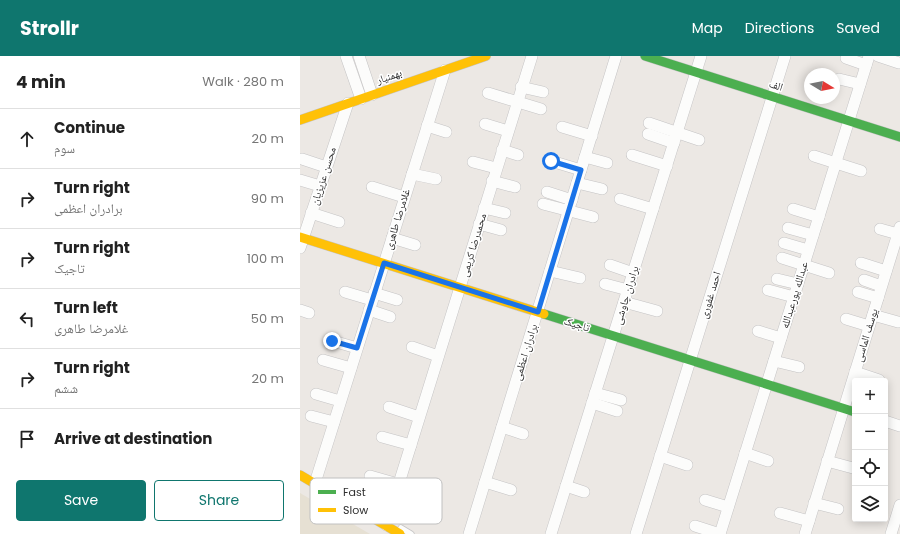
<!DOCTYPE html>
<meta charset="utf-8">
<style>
body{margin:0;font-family:Poppins,"Noto Naskh Arabic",sans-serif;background:#f2f2f2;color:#222}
.controls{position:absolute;right:12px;bottom:12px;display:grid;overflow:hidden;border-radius:4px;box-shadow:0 2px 10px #0003}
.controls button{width:36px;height:36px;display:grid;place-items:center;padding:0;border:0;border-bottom:1px solid #e0e0e0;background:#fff;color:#222;font:20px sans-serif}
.compass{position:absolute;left:504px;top:12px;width:36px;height:36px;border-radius:50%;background:#fff;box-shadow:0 2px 10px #0003;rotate:100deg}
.stop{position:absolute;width:12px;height:12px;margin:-9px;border:3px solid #1a73e8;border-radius:50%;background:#fff}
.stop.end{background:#1a73e8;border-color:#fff;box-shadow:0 1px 4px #0008}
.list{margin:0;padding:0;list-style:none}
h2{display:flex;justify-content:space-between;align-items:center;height:52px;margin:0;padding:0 16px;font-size:17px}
h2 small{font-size:13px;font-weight:400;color:#767676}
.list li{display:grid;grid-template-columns:26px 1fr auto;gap:12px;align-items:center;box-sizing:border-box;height:60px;padding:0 16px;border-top:1px solid #e0e0e0}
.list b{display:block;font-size:15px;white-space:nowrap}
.list p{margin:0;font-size:13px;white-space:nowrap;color:#767676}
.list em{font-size:13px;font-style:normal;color:#767676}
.actions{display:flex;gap:8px;padding:12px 16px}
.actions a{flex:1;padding:9px 0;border:1px solid #0f766e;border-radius:4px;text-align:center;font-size:14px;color:#0f766e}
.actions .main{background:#0f766e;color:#fff}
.icon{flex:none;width:22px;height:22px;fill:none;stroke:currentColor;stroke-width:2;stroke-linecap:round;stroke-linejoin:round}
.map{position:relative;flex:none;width:600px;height:478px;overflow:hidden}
header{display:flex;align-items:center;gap:24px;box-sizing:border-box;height:56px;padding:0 20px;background:#0f766e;color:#fff}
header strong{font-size:19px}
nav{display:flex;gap:22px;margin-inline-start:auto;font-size:14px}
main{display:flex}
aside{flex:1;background:#fff}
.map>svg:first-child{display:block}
.education{fill:#e6e0d3}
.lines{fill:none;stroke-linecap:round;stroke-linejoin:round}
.lane-casing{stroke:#c5c4c5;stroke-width:7}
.street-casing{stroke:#c5c4c5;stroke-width:12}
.fast-casing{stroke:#c5c4c5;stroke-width:10}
.slow-casing{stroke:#c5c4c5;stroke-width:10}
.lane{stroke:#fcfcfb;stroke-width:5.5}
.street{stroke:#fcfcfb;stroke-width:11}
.fast{stroke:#4caf50;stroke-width:9}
.slow{stroke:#ffc107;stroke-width:9}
.route{stroke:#1a73e8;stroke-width:5}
.labels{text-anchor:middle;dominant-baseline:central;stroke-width:3;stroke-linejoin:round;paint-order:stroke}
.street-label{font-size:11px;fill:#2e2e2e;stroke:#fff}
.key{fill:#fff;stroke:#c0c0c0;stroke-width:1}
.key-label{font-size:11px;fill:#2e2e2e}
</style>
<header>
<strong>Strollr</strong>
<nav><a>Map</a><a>Directions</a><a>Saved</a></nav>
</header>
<main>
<aside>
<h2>4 min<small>Walk · 280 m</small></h2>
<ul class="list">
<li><svg class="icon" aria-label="ahead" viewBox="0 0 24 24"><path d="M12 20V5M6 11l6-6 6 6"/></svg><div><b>Continue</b><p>سوم</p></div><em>20 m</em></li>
<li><svg class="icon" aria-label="right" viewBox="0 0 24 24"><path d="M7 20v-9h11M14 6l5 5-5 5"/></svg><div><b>Turn right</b><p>برادران اعظمی</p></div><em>90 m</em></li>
<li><svg class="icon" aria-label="right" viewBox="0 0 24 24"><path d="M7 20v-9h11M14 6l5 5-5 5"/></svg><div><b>Turn right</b><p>تاجیک</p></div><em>100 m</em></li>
<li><svg class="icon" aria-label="left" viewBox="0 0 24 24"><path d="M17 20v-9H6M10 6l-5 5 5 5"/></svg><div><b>Turn left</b><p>غلامرضا طاهری</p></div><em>50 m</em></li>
<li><svg class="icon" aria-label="right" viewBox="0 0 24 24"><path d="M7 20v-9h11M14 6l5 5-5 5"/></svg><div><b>Turn right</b><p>ششم</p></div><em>20 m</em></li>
<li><svg class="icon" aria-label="arrive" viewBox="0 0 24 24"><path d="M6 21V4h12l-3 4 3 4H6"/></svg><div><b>Arrive at destination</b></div></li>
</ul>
<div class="actions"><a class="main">Save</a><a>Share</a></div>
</aside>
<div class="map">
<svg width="600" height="478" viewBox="0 0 600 478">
<rect width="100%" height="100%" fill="#ece8e4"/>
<polygon class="education" points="0,437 70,478 0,478"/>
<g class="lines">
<defs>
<polyline id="lane" points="101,472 111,478"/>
<g id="street">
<polyline points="46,0 61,43"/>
<polyline points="59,0 72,39"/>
<polyline points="578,0 599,7"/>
<polyline points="546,2 566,9"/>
<polyline points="539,23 560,28"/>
<polyline points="221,31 243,36"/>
<polyline points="188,37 241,53"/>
<polyline points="349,67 399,84"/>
<polyline points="185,68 208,75"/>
<polyline points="127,70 146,76"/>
<polyline points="262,71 292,80"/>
<polyline points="348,78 374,87"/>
<polyline points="202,94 218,99"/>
<polyline points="332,99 367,110"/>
<polyline points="514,100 561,115"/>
<polyline points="285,101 307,107"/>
<polyline points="2,103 26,111"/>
<polyline points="251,105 281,114"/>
<polyline points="173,106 196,112"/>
<polyline points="112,118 136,123"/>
<polyline points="0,124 20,130"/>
<polyline points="192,125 215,131"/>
<polyline points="277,127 302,133"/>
<polyline points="72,131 104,141"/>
<polyline points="247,136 272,144"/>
<polyline points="320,143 353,153"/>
<polyline points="243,148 293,161"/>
<polyline points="184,152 205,157"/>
<polyline points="493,153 519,161"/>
<polyline points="11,157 39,166"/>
<polyline points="179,168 201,174"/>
<polyline points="488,172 513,179"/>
<polyline points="580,173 598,178"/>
<polyline points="92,182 115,189"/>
<polyline points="484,187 508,194"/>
<polyline points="0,192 48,47"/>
<polyline points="482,202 529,217"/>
<polyline points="561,207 586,215"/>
<polyline points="310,209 333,217"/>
<polyline points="250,215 280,222"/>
<polyline points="477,223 498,228"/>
<polyline points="564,224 581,230"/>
<polyline points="305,228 328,234"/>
<polyline points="468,234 494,241"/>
<polyline points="45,236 72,244"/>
<polyline points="558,236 578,242"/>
<polyline points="74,237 97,244"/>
<polyline points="324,246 357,255"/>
<polyline points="0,254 9,257"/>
<polyline points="69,254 90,261"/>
<polyline points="573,259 598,266"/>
<polyline points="546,263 569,270"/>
<polyline points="458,275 481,282"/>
<polyline points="33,285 57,292"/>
<polyline points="112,291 138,300"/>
<polyline points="23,304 51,312"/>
<polyline points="474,305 499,311"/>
<polyline points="555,316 579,324"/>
<polyline points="295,337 321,344"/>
<polyline points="16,338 40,345"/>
<polyline points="292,347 317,355"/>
<polyline points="89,351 119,361"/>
<polyline points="11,360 34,366"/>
<polyline points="585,365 600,370"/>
<polyline points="202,371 223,378"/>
<polyline points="82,381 111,389"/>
<polyline points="445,397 468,405"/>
<polyline points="360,400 387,409"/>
<polyline points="527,405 553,412"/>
<polyline points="70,420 98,428"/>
<polyline points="185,426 211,434"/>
<polyline points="15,427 145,14"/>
<polyline points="266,430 284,436"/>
<polyline points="405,444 428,451"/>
<polyline points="514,447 538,453"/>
<polyline points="480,457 509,465"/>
<polyline points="86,469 232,0"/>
<polyline points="395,470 420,478"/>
<polyline points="169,478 316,0"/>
<polyline points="251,478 401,0"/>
<polyline points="336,478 485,0"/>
<polyline points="420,478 569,0"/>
<polyline points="505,478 600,171"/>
<polyline points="591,478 600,449"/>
</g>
<g id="fast">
<polyline points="345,0 600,81"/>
<polyline points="244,258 555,356"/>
</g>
<g id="slow">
<polyline points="0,64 186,0"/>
<polyline points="0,181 244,258"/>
<polyline points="0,419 100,478"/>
</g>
</defs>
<use href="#lane" class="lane-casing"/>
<use href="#street" class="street-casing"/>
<use href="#fast" class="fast-casing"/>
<use href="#slow" class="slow-casing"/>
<use href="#lane" class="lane"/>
<use href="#street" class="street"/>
<use href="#fast" class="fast"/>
<use href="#slow" class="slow"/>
</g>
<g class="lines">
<polyline class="route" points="32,285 57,292 84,207 238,256 281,114 251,105"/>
</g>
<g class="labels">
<g class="street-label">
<text transform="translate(89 20) rotate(-19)">بهمنیار</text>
<text transform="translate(476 29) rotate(18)">الف</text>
<text transform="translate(23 120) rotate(-72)">محسن عزیزیان</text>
<text transform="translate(97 163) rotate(-73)">غلامرضا طاهری</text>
<text transform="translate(173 189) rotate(-73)">محمدرضا کریمی</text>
<text transform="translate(326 239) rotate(-73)">برادران چاوشی</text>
<text transform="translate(410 239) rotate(-73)">احمد غفوری</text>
<text transform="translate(494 239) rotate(-73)">عبدالله پورعبدالله</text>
<text transform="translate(277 268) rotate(17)">تاجیک</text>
<text transform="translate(566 279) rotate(-73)">یوسف الماسی</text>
<text transform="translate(225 296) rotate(-73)">برادران اعظمی</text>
</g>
</g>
<rect x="10" y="422" width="132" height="46" rx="6" class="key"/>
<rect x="18" y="434" width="18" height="4" fill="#4caf50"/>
<rect x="18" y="452" width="18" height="4" fill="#ffc107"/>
<g class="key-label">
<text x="43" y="440">Fast</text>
<text x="43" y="458">Slow</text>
</g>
</svg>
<div class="controls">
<button>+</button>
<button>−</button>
<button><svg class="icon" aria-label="locate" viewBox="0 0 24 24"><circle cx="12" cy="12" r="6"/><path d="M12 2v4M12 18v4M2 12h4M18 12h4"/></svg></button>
<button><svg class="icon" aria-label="layers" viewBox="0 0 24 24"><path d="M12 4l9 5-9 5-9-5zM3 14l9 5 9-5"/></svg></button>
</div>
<svg class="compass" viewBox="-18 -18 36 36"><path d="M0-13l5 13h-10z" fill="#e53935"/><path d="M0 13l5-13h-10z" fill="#767676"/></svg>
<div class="stop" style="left:251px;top:105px"></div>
<div class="stop end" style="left:32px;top:285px"></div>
</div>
</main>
